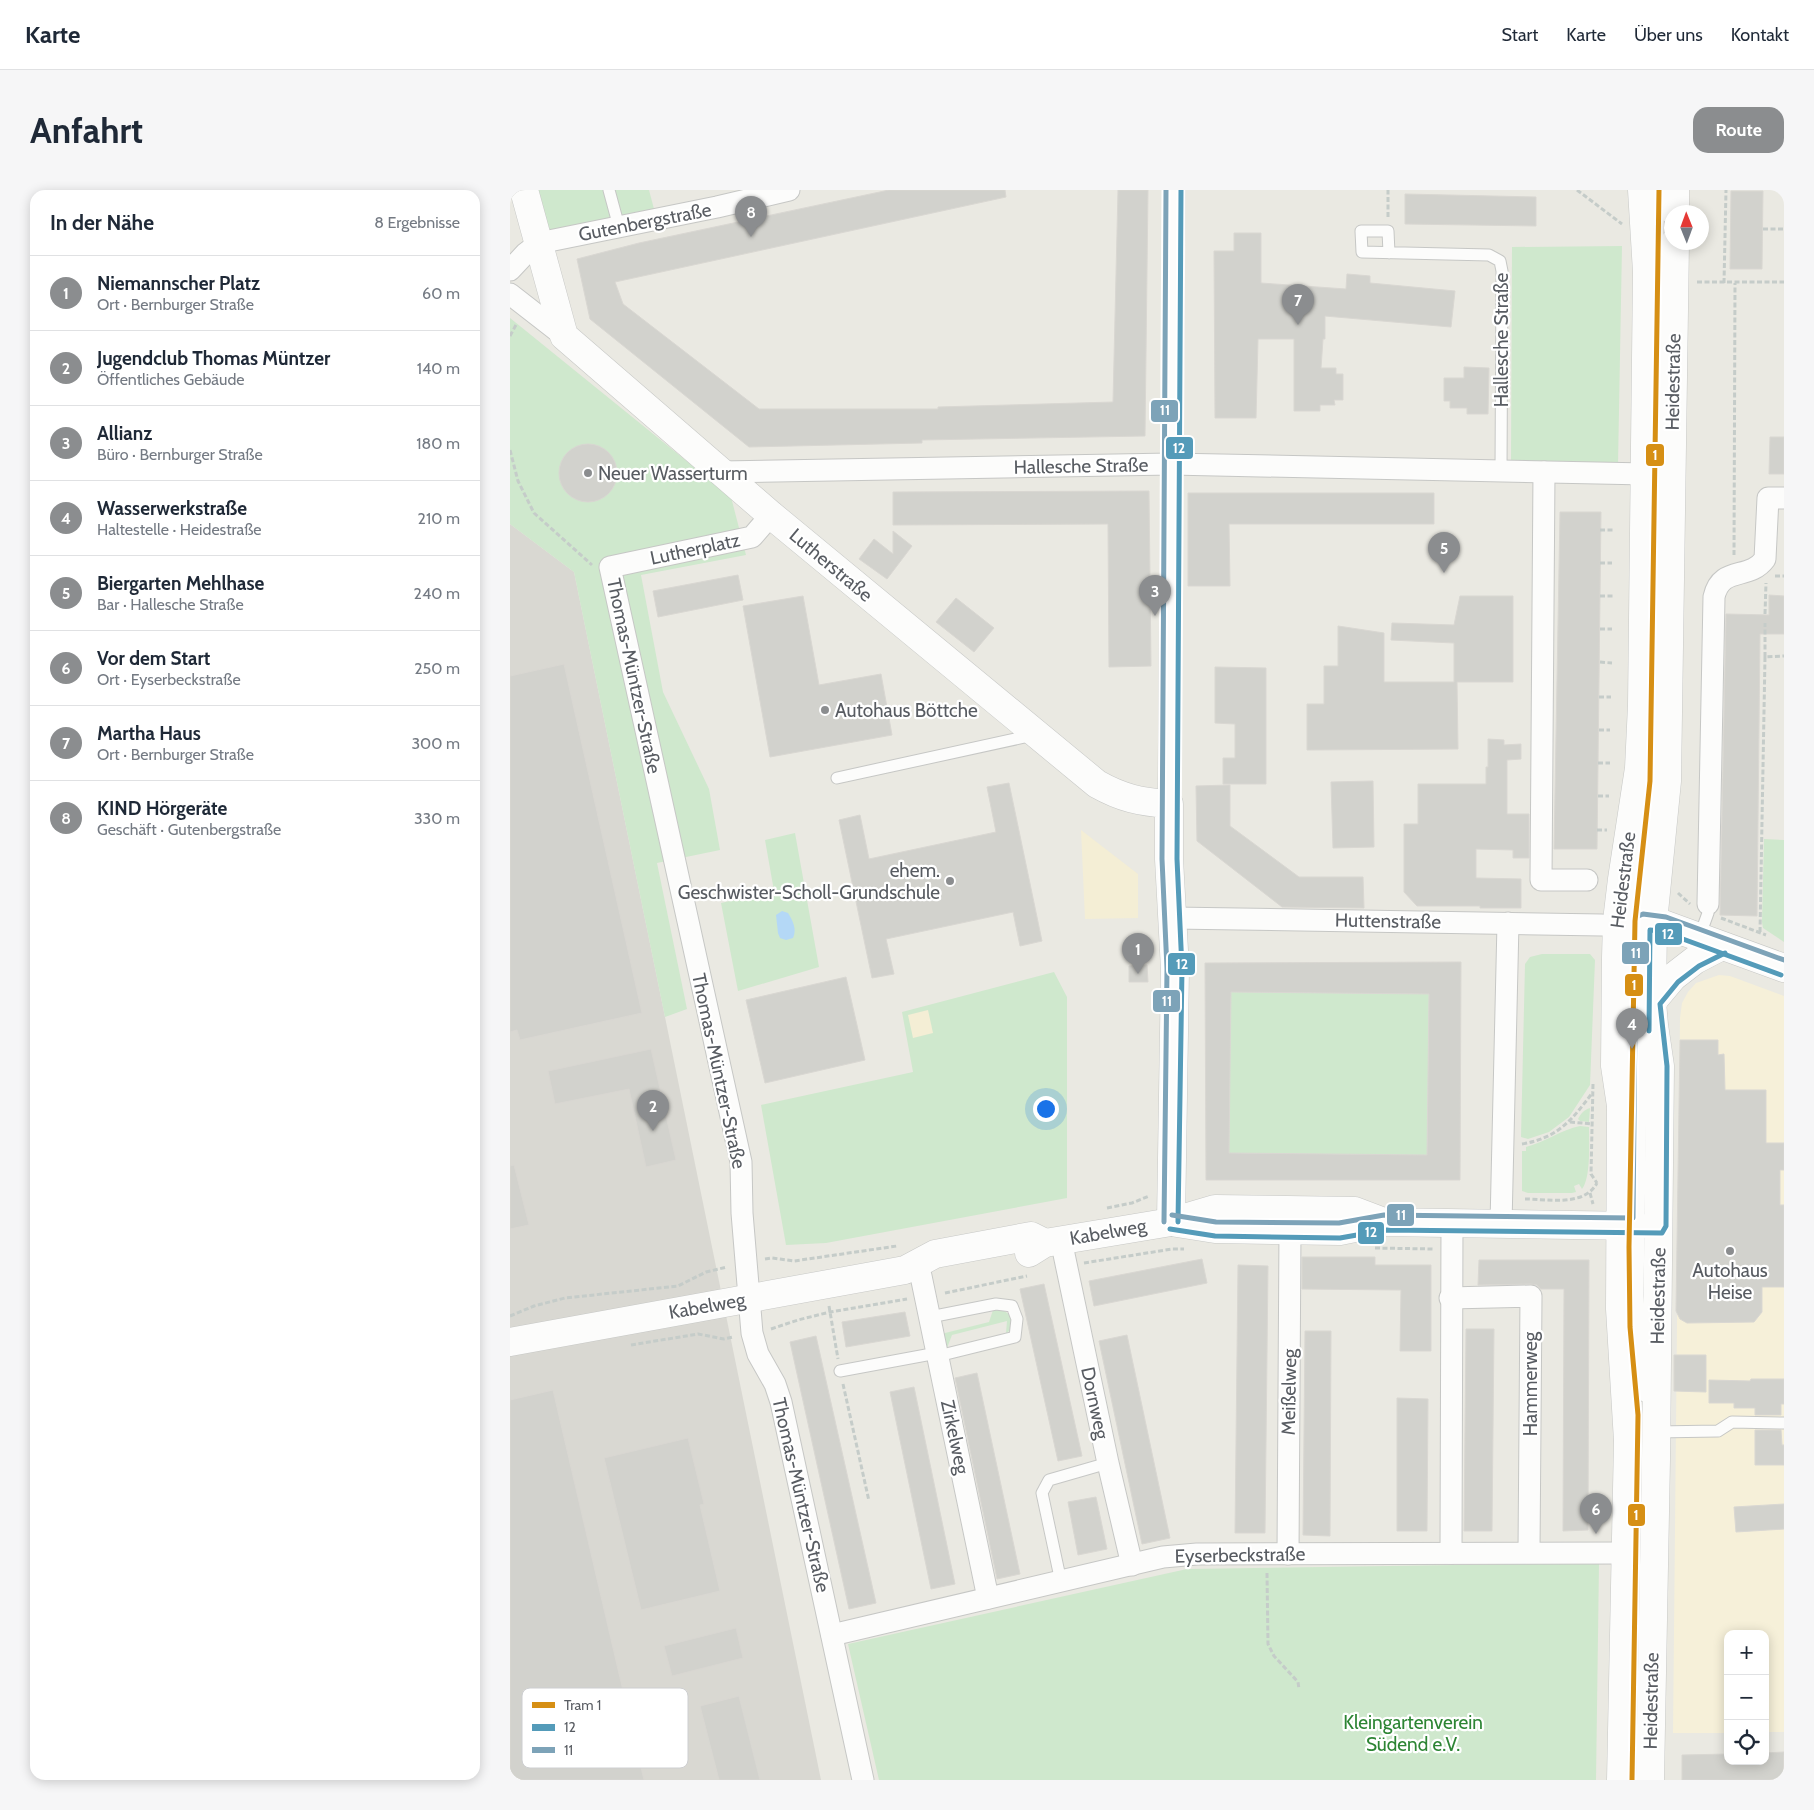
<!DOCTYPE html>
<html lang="de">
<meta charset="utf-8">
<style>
body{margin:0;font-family:Cabin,sans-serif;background:#f6f6f7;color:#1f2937}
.controls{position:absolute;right:15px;bottom:15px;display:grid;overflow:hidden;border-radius:10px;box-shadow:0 2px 12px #0003}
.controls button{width:45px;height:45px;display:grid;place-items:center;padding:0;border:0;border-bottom:1px solid #e0e1e3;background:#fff;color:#1f2937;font:25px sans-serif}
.compass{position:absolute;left:1154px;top:15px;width:45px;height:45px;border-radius:50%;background:#fff;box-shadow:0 2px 12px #0003;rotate:359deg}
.you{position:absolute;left:535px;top:918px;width:18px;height:18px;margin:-12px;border:4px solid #fff;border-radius:50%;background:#1a73e8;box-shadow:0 0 0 8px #1a73e833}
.badge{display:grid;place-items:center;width:32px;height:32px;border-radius:50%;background:#8b8d8f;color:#fff;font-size:16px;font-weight:700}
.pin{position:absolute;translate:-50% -41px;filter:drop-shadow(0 1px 2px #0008)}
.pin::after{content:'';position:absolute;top:26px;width:18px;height:15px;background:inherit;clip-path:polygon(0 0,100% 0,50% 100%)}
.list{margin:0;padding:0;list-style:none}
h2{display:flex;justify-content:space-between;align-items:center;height:65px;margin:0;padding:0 20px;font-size:21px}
h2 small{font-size:16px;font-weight:400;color:#747a83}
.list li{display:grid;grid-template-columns:32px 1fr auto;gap:15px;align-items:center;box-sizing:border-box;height:75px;padding:0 20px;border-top:1px solid #e0e1e3}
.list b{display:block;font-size:19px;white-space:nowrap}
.list p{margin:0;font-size:16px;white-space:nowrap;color:#747a83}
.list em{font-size:16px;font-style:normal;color:#747a83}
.icon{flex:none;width:28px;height:28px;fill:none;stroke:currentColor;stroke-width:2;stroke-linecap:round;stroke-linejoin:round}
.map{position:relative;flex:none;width:1274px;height:1590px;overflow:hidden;border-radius:15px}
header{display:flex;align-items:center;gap:30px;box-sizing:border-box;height:70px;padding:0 25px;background:#fff;border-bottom:1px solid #e0e1e3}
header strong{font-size:24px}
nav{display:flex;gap:28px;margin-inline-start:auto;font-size:18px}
.intro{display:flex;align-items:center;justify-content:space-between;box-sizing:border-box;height:120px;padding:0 30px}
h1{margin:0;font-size:35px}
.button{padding:12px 22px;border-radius:15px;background:#8b8d8f;color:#fff;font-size:18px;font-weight:700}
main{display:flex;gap:30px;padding:0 30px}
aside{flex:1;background:#fff;border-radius:15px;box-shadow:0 2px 12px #0003}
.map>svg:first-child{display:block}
.commercial{fill:#f6f0d9}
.industrial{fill:#d9d8d2}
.green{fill:#cfe8cd}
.sand{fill:#f4eed5}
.water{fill:#b4d8f6}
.building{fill:#d2d2cd;stroke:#d9d7d2;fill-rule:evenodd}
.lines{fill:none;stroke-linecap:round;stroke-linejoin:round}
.lane-casing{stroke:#c6c7c5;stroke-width:13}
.street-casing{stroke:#c6c7c5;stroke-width:23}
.secondary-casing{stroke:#c7c8c6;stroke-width:29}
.path{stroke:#c5ccc9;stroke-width:3;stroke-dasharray:5 2.5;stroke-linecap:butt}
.lane{stroke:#fcfcfb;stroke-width:11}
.street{stroke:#fcfcfb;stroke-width:21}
.secondary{stroke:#fcfcfb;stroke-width:28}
.bus-1-casing{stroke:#fff;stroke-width:9}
.bus-2-casing{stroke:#fff;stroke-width:9}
.bus-1{stroke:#549bb9;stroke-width:5}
.bus-2{stroke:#7da3b8;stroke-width:5}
.tram-1-casing{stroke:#fff;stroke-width:9}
.tram-1{stroke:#d68f14;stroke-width:5}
.poi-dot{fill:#8b8d8f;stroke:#fff;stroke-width:2}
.labels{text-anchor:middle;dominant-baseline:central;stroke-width:4.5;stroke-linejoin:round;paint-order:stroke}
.street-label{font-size:19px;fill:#585c62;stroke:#fff}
.poi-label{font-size:19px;fill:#585c62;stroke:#fff;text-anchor:start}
.park-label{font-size:19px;fill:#2d8534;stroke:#fff}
.key{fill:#fff;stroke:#cdced0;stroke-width:1}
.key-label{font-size:14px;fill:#585c62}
.line-badge{stroke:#fff;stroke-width:2}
.badge-label{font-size:14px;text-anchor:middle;font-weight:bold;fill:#fff}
</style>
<header>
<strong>Karte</strong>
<nav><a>Start</a><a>Karte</a><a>Über uns</a><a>Kontakt</a></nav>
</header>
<div class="intro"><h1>Anfahrt</h1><a class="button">Route</a></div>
<main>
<aside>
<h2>In der Nähe<small>8 Ergebnisse</small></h2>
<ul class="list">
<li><span class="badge">1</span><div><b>Niemannscher Platz</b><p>Ort · Bernburger Straße</p></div><em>60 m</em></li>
<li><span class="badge">2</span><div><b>Jugendclub Thomas Müntzer</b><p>Öffentliches Gebäude</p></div><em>140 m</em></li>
<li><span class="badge">3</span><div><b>Allianz</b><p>Büro · Bernburger Straße</p></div><em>180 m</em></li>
<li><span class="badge">4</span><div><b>Wasserwerkstraße</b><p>Haltestelle · Heidestraße</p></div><em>210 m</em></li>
<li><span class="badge">5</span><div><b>Biergarten Mehlhase</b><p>Bar · Hallesche Straße</p></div><em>240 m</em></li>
<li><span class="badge">6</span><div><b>Vor dem Start</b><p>Ort · Eyserbeckstraße</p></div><em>250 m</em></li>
<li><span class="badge">7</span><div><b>Martha Haus</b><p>Ort · Bernburger Straße</p></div><em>300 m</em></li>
<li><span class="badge">8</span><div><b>KIND Hörgeräte</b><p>Geschäft · Gutenbergstraße</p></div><em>330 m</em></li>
</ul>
</aside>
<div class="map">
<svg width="1274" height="1590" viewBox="0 0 1274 1590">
<rect width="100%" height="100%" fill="#eae9e2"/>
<polygon class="commercial" points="1209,785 1220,786 1274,806 1274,1542 1255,1542 1255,1444 1218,1444 1218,1543 1163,1543 1170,828 1172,813 1178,802 1186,793"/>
<polygon class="industrial" points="0,334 64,382 311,1590 0,1590"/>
<g class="green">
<polygon points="24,0 139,0 144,19 35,46"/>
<polygon points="1112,56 1108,275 1001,271 1002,57"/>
<polygon points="0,128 221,307 236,365 131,385 153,502 199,599 210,660 147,673 177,819 155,827 64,382 0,334"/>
<polygon points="285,643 309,777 228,801 211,713 264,701 255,650"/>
<polygon points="1254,649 1274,650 1274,752 1253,738 1252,732"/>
<polygon points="1032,764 1080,764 1085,770 1080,895 1059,927 1039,942 1018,949 1011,947 1015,774 1020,767"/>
<polygon points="544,782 557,807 557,1008 316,1053 276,1055 251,915 403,882 392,822"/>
<polygon points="721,802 919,804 917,965 719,963"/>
<path d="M1080 918 1079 932 1070 931 1068 929C1071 923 1074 920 1080 918Z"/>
<path d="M1070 936 1079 937C1079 952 1081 988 1072 999L1069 994 1064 996 1066 1002 1062 1003H1018L1012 1001V961H1016V957C1035 952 1051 940 1070 936Z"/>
<path d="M489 1119C501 1123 502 1127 501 1140L496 1143 497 1131 442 1145 437 1158 427 1145 479 1132 483 1120Z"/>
<polygon points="1089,1373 1086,1590 369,1590 338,1454 677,1379"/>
</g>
<g class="sand">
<polygon points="571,640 628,684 628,728 575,729"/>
<polygon points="418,820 423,843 403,848 398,825"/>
</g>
<path class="water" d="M272 721 278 723C283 731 287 739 283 748L276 750 270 748 268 743 266 725Z"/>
<g class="building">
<polygon points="379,0 495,0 496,7 105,92 113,114 249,219 428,219 428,217 603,212 608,0 638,0 635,246 412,250 412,253 239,257 80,129 67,69 129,53"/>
<polygon points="1221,1 1253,1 1252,79 1220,79"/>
<polygon points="895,4 1026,7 1026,36 895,34"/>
<polygon points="724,43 751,43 751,93 836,99 837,84 860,86 860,93 945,101 941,137 815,126 815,149 813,149 811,178 826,178 826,184 833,184 833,210 824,210 825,215 810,215 810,221 784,221 784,149 748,149 746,228 705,228 704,61 724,61"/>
<polygon points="954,177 979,178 978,224 957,224 957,218 940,218 940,211 934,211 934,188 954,188"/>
<polygon points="1260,247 1274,247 1274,284 1259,284"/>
<circle cx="78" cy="283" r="29"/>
<polygon points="639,301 641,476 599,477 598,334 383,335 383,302"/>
<polygon points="678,303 924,303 924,334 719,334 720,396 678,396"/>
<polygon points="1050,322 1091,322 1087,659 1044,659"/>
<polygon points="383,341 402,356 377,389 349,369 364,349 383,364"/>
<polygon points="228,385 233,410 148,427 143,401"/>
<polygon points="1259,405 1274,406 1274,444 1250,444 1247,726 1210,725 1216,424 1259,425"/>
<polygon points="293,406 309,495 371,484 382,545 260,567 233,416"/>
<polygon points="950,406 1003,406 1003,492 947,492 948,559 797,560 797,514 814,514 814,476 828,476 828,436 874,443 874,492 944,492 944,453 881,450 882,433 944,435"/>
<polygon points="446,408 484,438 464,462 426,432"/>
<polygon points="54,474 132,823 10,850 7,840 0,842 0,486"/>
<polygon points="705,477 756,478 756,594 713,594 713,568 725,568 725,534 705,533"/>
<polygon points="978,549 994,550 994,555 1011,554 1011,569 997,570 997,624 1019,624 1019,668 1003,668 1003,660 966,659 966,688 1011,689 1011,718 970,718 970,716 907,716 894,702 894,634 908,634 908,594 976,594 976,577 978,577"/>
<polygon points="863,591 864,657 823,658 821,592"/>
<polygon points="499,593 532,751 510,756 503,722 376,749 384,784 362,788 329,630 350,625 359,669 486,642 477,597"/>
<polygon points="720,595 720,636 789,687 853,687 854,718 772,717 687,651 686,596"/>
<path d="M951 772 950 990H696L695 773ZM721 802 919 804 917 965 719 963Z"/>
<polygon points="637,775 638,792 619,792 619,776"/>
<polygon points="336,787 355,870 255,893 236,810"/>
<polygon points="1170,850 1208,850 1208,865 1214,864 1215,900 1256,900 1256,953 1274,953 1274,980 1270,980 1270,1015 1274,1015 1274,1097 1252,1097 1252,1122 1244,1132 1177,1133 1170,1129 1166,1121"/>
<polygon points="141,859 166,970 136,977 119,899 45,914 38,881"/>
<polygon points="4,975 19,1035 0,1039 0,976"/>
<polygon points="792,1067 865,1067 865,1075 921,1075 921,1161 890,1161 891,1100 792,1099"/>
<polygon points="692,1069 697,1093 584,1116 579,1091"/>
<polygon points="969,1070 1079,1070 1078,1340 1053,1341 1054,1099 1031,1099 1027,1095 1021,1094 968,1095"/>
<polygon points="728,1075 758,1076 755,1343 725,1343"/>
<polygon points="534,1094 572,1266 548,1271 510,1099"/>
<polygon points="395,1122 400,1146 336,1157 332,1132"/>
<polygon points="956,1139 984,1139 982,1341 954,1341"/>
<polygon points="795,1141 821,1141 820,1346 793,1345"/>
<polygon points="617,1145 660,1348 632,1354 589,1151"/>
<polygon points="306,1146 366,1413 339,1419 280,1152"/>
<polygon points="1164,1165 1196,1165 1196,1202 1164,1201"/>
<polygon points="467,1183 510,1384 487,1389 445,1188"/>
<polygon points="1241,1189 1274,1189 1274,1214 1271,1214 1271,1225 1245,1225 1245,1218 1224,1218 1224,1213 1199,1213 1199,1190 1240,1191"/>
<polygon points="404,1197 445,1394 421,1399 380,1202"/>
<polygon points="43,1200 107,1475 134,1590 0,1590 0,1210"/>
<polygon points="887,1208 918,1209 917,1341 887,1341"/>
<polygon points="1245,1240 1271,1240 1272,1255 1274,1255 1274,1275 1245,1275"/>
<polygon points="178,1248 194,1314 190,1315 210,1401 131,1420 94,1268"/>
<polygon points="586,1307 597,1359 568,1365 558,1312"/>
<polygon points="1274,1314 1274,1339 1226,1342 1224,1317"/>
<polygon points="226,1438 233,1468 162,1486 154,1456"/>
<polygon points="229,1506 250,1590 209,1590 190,1516"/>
<polygon points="1274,1562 1273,1590 1172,1590 1172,1565 1218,1564 1218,1571 1255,1571 1255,1563"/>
</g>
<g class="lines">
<defs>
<g id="lane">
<polyline points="99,0 109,37"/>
<polyline points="1148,50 1149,0"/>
<polyline points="879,63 878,41 851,41 852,62 979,65 990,71 992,81 991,281"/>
<polyline points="327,588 524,545"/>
<polyline points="1189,748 1198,723 1198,714"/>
<polyline points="1132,832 1128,1106 1134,1206"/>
<polyline points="1121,909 1125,731 1128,688 1139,596"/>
<polyline points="420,1127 486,1114 502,1116 507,1129 505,1147 428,1166"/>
<polyline points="330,1181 427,1163"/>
<polyline points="1146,1242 1208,1241 1222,1232 1274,1233"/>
<polyline points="551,1392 532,1303 539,1290 598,1273"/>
</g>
<g id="street">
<polyline points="0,80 16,63 29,53 207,17 279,0"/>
<polyline points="0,104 54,146"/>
<polyline points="211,282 661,274 1136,284"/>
<polyline points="1034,282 1031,690 1077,690"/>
<polyline points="261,325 242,347 100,377 231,972 232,1023 242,1143 248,1164 265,1194 271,1212 353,1590"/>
<polyline points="659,614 664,0"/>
<path d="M1198 714 1204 407C1211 375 1239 391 1255 369L1258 308H1274"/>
<polyline points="663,728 1092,735"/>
<polyline points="991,1034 998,733"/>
<polyline points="551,1050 598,1273 622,1375"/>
<polyline points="411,1086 478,1408"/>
<polyline points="940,1108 1021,1106 1019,1362"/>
<polyline points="941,1363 942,1033"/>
<polyline points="778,1364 780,1039"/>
<polyline points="322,1445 653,1367 687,1364 1117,1363"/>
</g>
<g id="secondary">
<path d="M14 0 54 146 261 325 587 594C612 608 630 612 659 614V669L665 779 661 1032"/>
<polyline points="1165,22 1165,0"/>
<polyline points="1126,731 1153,734 1274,778"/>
<polyline points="1142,812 1163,787 1185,770 1212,756"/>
<polyline points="667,1033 705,1039 830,1041 874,1032 1127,1036"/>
<polyline points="519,1063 535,1053 661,1032 705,1019 845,1021 874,1032"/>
<polyline points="0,1152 395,1080 425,1064 521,1046 535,1053"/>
<polyline points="1111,1590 1118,1251 1110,1119 1111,916 1105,876 1106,768 1107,731 1112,689 1129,578 1132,515 1137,82 1132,0"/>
<polyline points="1140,1590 1146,1269 1150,876 1144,835 1142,812 1143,732 1157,591 1165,52"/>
</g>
</defs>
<use href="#lane" class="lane-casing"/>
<use href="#street" class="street-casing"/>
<use href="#secondary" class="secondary-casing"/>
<g class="path">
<polyline points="1067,0 1112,34"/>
<polyline points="878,27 878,0"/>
<polyline points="1253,39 1274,39"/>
<polyline points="1187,92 1274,92"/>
<polyline points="1214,93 1216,0"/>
<polyline points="0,146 7,133"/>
<polyline points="0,260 8,291 24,323 82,375"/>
<polyline points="1090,340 1104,340"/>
<polyline points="1224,365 1225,93"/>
<polyline points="1090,373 1102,373"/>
<polyline points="1265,386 1274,386"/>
<polyline points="1090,406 1103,406"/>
<polyline points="1255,424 1256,393"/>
<polyline points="1090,439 1102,439"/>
<polyline points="1255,467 1255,433"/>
<polyline points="1090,472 1102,473"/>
<polyline points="1089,507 1101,507"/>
<polyline points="1089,540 1100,540"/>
<polyline points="1088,573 1100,573"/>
<polyline points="1088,606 1099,606"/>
<polyline points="1087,640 1097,640"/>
<polyline points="1168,703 1180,714"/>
<polyline points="1211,728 1256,745"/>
<polyline points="1250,742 1255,467 1274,466"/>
<polyline points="1083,894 1081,984 1087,993"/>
<polyline points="1060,932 1083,934"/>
<path d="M1012 954C1048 948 1062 930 1083 902"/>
<polyline points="1080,1003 1083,1014"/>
<path d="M1015 1009C1038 1009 1074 1017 1087 993"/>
<polyline points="597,1018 622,1013 639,1006"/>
<polyline points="865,1058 924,1059"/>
<polyline points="255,1069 262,1068 284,1071 387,1056"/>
<polyline points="574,1073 662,1059 674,1059"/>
<polyline points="435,1103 517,1086"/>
<polyline points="319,1116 328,1169"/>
<polyline points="0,1126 24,1116 55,1108 168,1096 196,1082 217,1077"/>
<polyline points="261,1139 288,1130 320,1122 397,1109"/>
<polyline points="121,1155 188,1144 214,1149 223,1147"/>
<polyline points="333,1194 359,1311"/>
<polyline points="757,1383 758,1454 764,1466 788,1492 789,1499"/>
</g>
<use href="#lane" class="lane"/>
<use href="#street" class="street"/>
<use href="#secondary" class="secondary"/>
<defs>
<g id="bus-1">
<polyline points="1139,841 1140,740 1151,741 1271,785"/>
<polyline points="668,1032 672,779 667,669 671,0"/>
<polyline points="660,1039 705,1046 830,1048 875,1040 1152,1043 1156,1036 1157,876 1150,814 1168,792 1189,776 1215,763"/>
</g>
<g id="bus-2">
<polyline points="662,1025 706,1032 829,1033 874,1025 1123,1028 1126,727 1133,724 1156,727 1274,770"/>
<polyline points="654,1032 657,779 652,669 656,0"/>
</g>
</defs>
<use href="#bus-1" class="bus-1-casing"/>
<use href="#bus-2" class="bus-2-casing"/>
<use href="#bus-1" class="bus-1"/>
<use href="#bus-2" class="bus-2"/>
<defs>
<polyline id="tram-1" points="1122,1590 1128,1225 1120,1137 1119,1057 1125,731 1140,591 1149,0"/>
</defs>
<use href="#tram-1" class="tram-1-casing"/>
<use href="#tram-1" class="tram-1"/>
</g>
<g class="poi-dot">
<circle cx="78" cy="283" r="5"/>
<circle cx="315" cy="520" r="5"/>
<circle cx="440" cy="691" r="5"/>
<circle cx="1220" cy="1061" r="5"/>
</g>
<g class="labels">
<g class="street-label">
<text transform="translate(135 32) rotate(-11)">Gutenbergstraße</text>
<text transform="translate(991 150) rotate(-90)">Hallesche Straße</text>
<text transform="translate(1163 192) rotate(-89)">Heidestraße</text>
<text transform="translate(571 276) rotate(-1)">Hallesche Straße</text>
<text transform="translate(185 359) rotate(-12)">Lutherplatz</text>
<text transform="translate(321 375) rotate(40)">Lutherstraße</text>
<text transform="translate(124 486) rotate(78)">Thomas-Müntzer-Straße</text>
<text transform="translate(1113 690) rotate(-83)">Heidestraße</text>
<text transform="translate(878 731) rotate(1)">Huttenstraße</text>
<text transform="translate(209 881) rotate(78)">Thomas-Müntzer-Straße</text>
<text transform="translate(598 1042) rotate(-10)">Kabelweg</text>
<text transform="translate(1148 1106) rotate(-89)">Heidestraße</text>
<text transform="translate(197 1116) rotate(-10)">Kabelweg</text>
<text transform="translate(1020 1194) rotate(-90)">Hammerweg</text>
<text transform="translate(779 1202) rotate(-89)">Meißelweg</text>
<text transform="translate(585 1213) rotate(78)">Dornweg</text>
<text transform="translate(445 1247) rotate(78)">Zirkelweg</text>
<text transform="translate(291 1305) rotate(77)">Thomas-Müntzer-Straße</text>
<text transform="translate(730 1365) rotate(-1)">Eyserbeckstraße</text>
<text transform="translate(1141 1511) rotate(-89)">Heidestraße</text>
</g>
<g class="poi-label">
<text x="88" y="283">Neuer Wasserturm</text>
<text x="325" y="520">Autohaus Böttche</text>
<text x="430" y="680" text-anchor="end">ehem.<tspan x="430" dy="22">Geschwister-Scholl-Grundschule</tspan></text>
<text x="1220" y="1080" text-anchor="middle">Autohaus<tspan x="1220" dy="22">Heise</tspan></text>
</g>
<g class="park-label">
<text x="903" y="1532">Kleingartenverein<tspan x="903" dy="22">Südend e.V.</tspan></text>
</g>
</g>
<rect x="12" y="1498" width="166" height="80" rx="8" class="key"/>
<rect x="22" y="1512" width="23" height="6" fill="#d68f14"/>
<rect x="22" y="1534" width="23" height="7" fill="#549bb9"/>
<rect x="22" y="1557" width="23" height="6" fill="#7da3b8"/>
<g class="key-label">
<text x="54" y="1520">Tram 1</text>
<text x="54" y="1542">12</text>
<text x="54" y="1565">11</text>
</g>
<g class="line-badge">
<rect x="640" y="209" width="29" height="24" rx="5" fill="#7da3b8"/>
<rect x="655" y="246" width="29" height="24" rx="5" fill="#549bb9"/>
<rect x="1135" y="253" width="20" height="24" rx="5" fill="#d68f14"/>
<rect x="1144" y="732" width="29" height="24" rx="5" fill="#549bb9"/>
<rect x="1111" y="751" width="29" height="24" rx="5" fill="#7da3b8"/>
<rect x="657" y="762" width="29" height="24" rx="5" fill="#549bb9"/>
<rect x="1114" y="783" width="20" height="24" rx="5" fill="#d68f14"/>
<rect x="642" y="799" width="29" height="24" rx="5" fill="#7da3b8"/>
<rect x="876" y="1013" width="29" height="24" rx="5" fill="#7da3b8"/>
<rect x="847" y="1031" width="28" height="24" rx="5" fill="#549bb9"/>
<rect x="1117" y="1313" width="19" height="24" rx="5" fill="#d68f14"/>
</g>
<g class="badge-label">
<text x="655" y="225">11</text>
<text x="669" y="263">12</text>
<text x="1145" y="270">1</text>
<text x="1158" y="749">12</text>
<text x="1126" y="768">11</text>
<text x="672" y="779">12</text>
<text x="1124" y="800">1</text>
<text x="657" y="816">11</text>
<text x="891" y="1030">11</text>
<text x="861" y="1047">12</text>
<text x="1126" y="1330">1</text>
</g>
</svg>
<div class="controls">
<button>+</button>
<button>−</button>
<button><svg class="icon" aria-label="locate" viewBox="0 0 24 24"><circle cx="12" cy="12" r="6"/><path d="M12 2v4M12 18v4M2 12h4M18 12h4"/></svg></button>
</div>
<svg class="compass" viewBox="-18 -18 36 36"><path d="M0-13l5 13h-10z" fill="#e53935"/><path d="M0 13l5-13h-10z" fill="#747a83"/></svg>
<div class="you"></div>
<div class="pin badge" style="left:628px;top:784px">1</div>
<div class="pin badge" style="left:143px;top:941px">2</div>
<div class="pin badge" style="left:645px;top:426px">3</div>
<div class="pin badge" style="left:1122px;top:859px">4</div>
<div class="pin badge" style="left:934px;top:383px">5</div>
<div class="pin badge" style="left:1086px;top:1344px">6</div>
<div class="pin badge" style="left:788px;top:135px">7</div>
<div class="pin badge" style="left:241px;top:47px">8</div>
</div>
</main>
